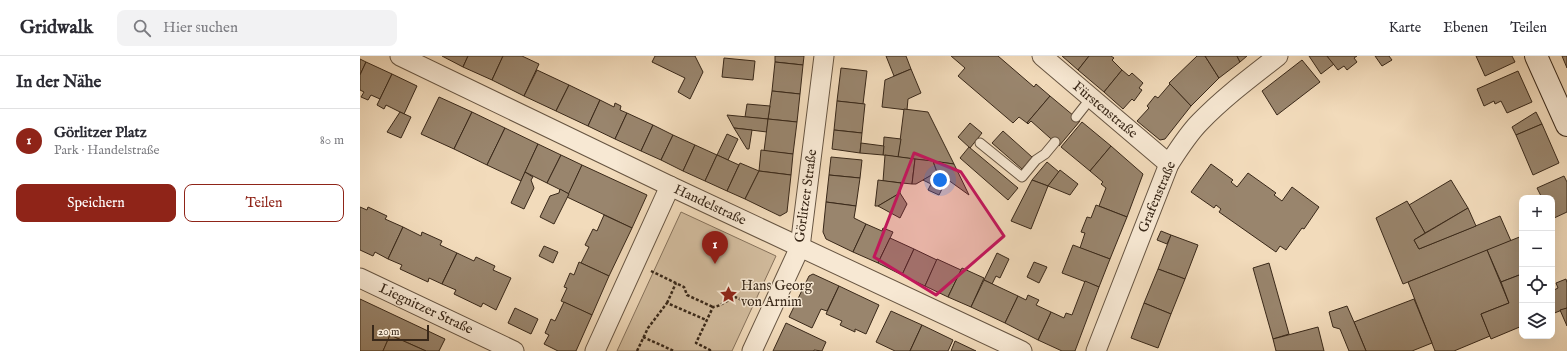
<!DOCTYPE html>
<html lang="de">
<meta charset="utf-8">
<style>
body{margin:0;font-family:"IM FELL English",serif;background:#f2f2f3;color:#2b2b33}
.controls{position:absolute;right:12px;bottom:12px;display:grid;overflow:hidden;border-radius:8px;box-shadow:0 4px 16px #0002}
.controls button{width:36px;height:36px;display:grid;place-items:center;padding:0;border:0;border-bottom:1px solid #e1e1e2;background:#fff;color:#2b2b33;font:20px sans-serif}
.scale{position:absolute;left:12px;bottom:10px;width:57px;box-sizing:border-box;padding-left:4px;border:2px solid #392819;border-top:0;font-size:11px;line-height:14px;white-space:nowrap;color:#392819;-webkit-text-stroke:3px #f7e8d3;paint-order:stroke}
.you{position:absolute;left:580px;top:124px;width:14px;height:14px;margin:-10px;border:3px solid #fff;border-radius:50%;background:#1a73e8;box-shadow:0 0 0 6px #1a73e833}
.badge{display:grid;place-items:center;width:26px;height:26px;border-radius:50%;background:#8f2418;color:#fff;font-size:13px;font-weight:700}
.pin{position:absolute;translate:-50% -33px;filter:drop-shadow(0 1px 2px #0008)}
.pin::after{content:'';position:absolute;top:21px;width:14px;height:12px;background:inherit;clip-path:polygon(0 0,100% 0,50% 100%)}
.list{margin:0;padding:0;list-style:none}
h2{display:flex;justify-content:space-between;align-items:center;height:52px;margin:0;padding:0 16px;font-size:17px}
h2 small{font-size:13px;font-weight:400;color:#7c7c81}
.list li{display:grid;grid-template-columns:26px 1fr auto;gap:12px;align-items:center;box-sizing:border-box;height:64px;padding:0 16px;border-top:1px solid #e1e1e2}
.list b{display:block;font-size:15px;white-space:nowrap}
.list p{margin:0;font-size:13px;white-space:nowrap;color:#7c7c81}
.list em{font-size:13px;font-style:normal;color:#7c7c81}
.actions{display:flex;gap:8px;padding:12px 16px}
.actions a{flex:1;padding:9px 0;border:1px solid #8f2418;border-radius:8px;text-align:center;font-size:14px;color:#8f2418}
.actions .main{background:#8f2418;color:#fff}
.icon{flex:none;width:22px;height:22px;fill:none;stroke:currentColor;stroke-width:2;stroke-linecap:round;stroke-linejoin:round}
.map{position:relative;flex:none;width:1207px;height:295px;overflow:hidden}
header{display:flex;align-items:center;gap:24px;box-sizing:border-box;height:56px;padding:0 20px;background:#fff;border-bottom:1px solid #e1e1e2}
header strong{font-size:19px}
nav{display:flex;gap:22px;margin-inline-start:auto;font-size:14px}
.search{width:280px;height:36px;background:#f2f2f3;display:flex;align-items:center;gap:10px;box-sizing:border-box;padding:0 14px;border-radius:8px;color:#7c7c81;font-size:15px}
main{display:flex}
aside{flex:1;background:#fff}
.map>svg:first-child{display:block}
.green{fill:#d3bd9f;stroke:#86725c}
.building{fill:#99856d;stroke:#392819}
.lines{fill:none;stroke-linecap:round;stroke-linejoin:round}
.service-casing{stroke:#675542;stroke-width:11}
.minor-casing{stroke:#675542;stroke-width:21}
.secondary-casing{stroke:#392819;stroke-width:24}
.path{stroke:#392819;stroke-width:2.5;stroke-dasharray:3 2;stroke-linecap:butt}
.service{stroke:#f7e8d3;stroke-width:9}
.minor{stroke:#f7e8d3;stroke-width:19}
.secondary{stroke:#f7e8d3;stroke-width:22}
.marked{fill:#c2185b;fill-opacity:0.2;stroke:#c2185b;stroke-width:3;stroke-linejoin:round}
.labels{text-anchor:middle;dominant-baseline:central;stroke-width:3;stroke-linejoin:round;paint-order:stroke}
.street-label{font-size:14px;fill:#392819;stroke:#f7e8d3}
.poi-label{font-size:14px;fill:#392819;stroke:#f7e8d3;text-anchor:start}
</style>
<header>
<strong>Gridwalk</strong>
<div class="search"><svg class="icon" aria-label="search" viewBox="0 0 24 24"><circle cx="10" cy="10" r="6"/><path d="M15 15l6 6"/></svg>Hier suchen</div>
<nav><a>Karte</a><a>Ebenen</a><a>Teilen</a></nav>
</header>
<main>
<aside>
<h2>In der Nähe<small></small></h2>
<ul class="list">
<li><span class="badge">1</span><div><b>Görlitzer Platz</b><p>Park · Handelstraße</p></div><em>80 m</em></li>
</ul>
<div class="actions"><a class="main">Speichern</a><a>Teilen</a></div>
</aside>
<div class="map">
<svg width="1207" height="295" viewBox="0 0 1207 295">
<rect width="100%" height="100%" fill="#f2dbbb"/>
<filter id="stains"><feTurbulence type="fractalNoise" baseFrequency=".005" numOctaves="4"/><feColorMatrix values="0 0 0 0 .2 0 0 0 0 .09 0 0 0 0 .02 0 0 0 .5 -.17"/></filter>
<radialGradient id="worn" r=".72"><stop offset=".6" stop-color="#630" stop-opacity="0"/><stop offset="1" stop-color="#630" stop-opacity=".3"/></radialGradient>
<polygon class="green" points="321,156 416,200 372,295 257,295"/>
<g class="building">
<polygon points="82,0 108,0 103,11"/>
<polygon points="108,0 143,0 132,24 103,11"/>
<polygon points="143,0 162,0 179,8 164,40 132,24"/>
<polygon points="295,0 335,0 343,16 330,43 318,36 325,22 292,6"/>
<polygon points="415,0 444,0 443,9 415,6"/>
<polygon points="526,0 546,0 551,13 534,20"/>
<polygon points="591,0 638,0 674,31 676,28 690,40 667,67 659,61 653,67 598,20 605,12"/>
<polygon points="702,0 729,0 718,14"/>
<polygon points="729,0 751,0 754,2 752,4 762,14 744,36 718,14"/>
<polygon points="837,0 845,0 859,22 831,50 809,27"/>
<polygon points="845,0 877,0 880,6 859,22"/>
<polygon points="877,0 887,0 880,6"/>
<polygon points="949,0 967,0 974,8 961,18"/>
<polygon points="967,0 997,0 994,2 997,6 987,14 984,10 978,14"/>
<polygon points="1015,0 1029,0 1032,4 1022,10"/>
<polygon points="1116,0 1152,0 1155,6 1125,20"/>
<polygon points="1202,0 1207,0 1207,12"/>
<polygon points="364,2 395,5 393,24 362,21"/>
<polygon points="0,3 6,6 0,19"/>
<polygon points="942,4 960,26 917,59 902,35"/>
<polygon points="6,6 32,18 20,43 11,39 8,44 1,41 4,36 0,34 0,19"/>
<polygon points="415,6 443,9 440,38 412,35"/>
<polygon points="481,12 507,15 503,48 477,45"/>
<polygon points="551,13 561,37 548,43 547,54 522,51 525,24"/>
<polygon points="177,14 209,29 196,55 164,40"/>
<polygon points="762,14 769,20 772,17 783,27 779,32 782,34 774,45 772,43 763,53 744,36"/>
<polygon points="1158,15 1172,46 1147,57 1141,45 1135,48 1134,45 1124,50 1117,33"/>
<polygon points="32,18 57,30 44,58 26,49 24,53 17,49"/>
<polygon points="810,28 831,50 805,83 800,84 777,65 789,52 787,50 795,40 798,42"/>
<polygon points="209,29 240,44 228,70 196,55"/>
<polygon points="412,35 440,38 437,66 408,63"/>
<polygon points="690,40 720,65 699,90 671,65 668,68 667,67"/>
<polygon points="79,41 112,56 94,93 61,78"/>
<polygon points="240,44 254,51 255,47 261,50 260,54 267,57 255,83 228,70"/>
<polygon points="477,45 505,48 502,77 474,74"/>
<polygon points="387,48 410,50 408,63 385,61"/>
<polygon points="544,53 568,56 594,108 538,101"/>
<polygon points="40,56 51,61 41,82 27,76"/>
<polygon points="112,56 145,72 127,109 94,93"/>
<polygon points="1176,56 1182,68 1156,79 1152,71"/>
<polygon points="267,57 293,69 281,95 255,83"/>
<polygon points="367,59 408,63 407,76 374,72"/>
<polygon points="408,63 437,66 433,98 404,95"/>
<polygon points="722,66 751,90 730,115 701,91"/>
<polygon points="610,67 622,77 610,92 598,81"/>
<polygon points="1182,68 1199,107 1173,119 1156,79"/>
<polygon points="293,69 313,79 301,104 281,95"/>
<polygon points="145,72 178,88 161,125 127,109"/>
<polygon points="374,72 392,74 389,93 387,93"/>
<polygon points="474,74 502,77 500,97 472,93"/>
<polygon points="643,75 672,101 662,113 632,87"/>
<polygon points="367,78 378,83 368,104 357,99"/>
<polygon points="313,79 335,89 323,115 301,104"/>
<polygon points="524,81 541,83 538,101 523,99"/>
<polygon points="501,87 524,90 523,99 500,97"/>
<polygon points="178,88 201,99 187,127 165,116"/>
<polygon points="335,89 357,99 345,125 323,115"/>
<polygon points="751,90 783,118 767,161 739,150 746,132 741,128 743,126 730,115"/>
<polygon points="609,91 658,132 648,144 600,102"/>
<polygon points="401,94 433,98 431,119 399,115"/>
<polygon points="201,99 222,109 209,138 187,127"/>
<polygon points="357,99 379,109 367,135 345,125"/>
<polygon points="525,99 555,103 552,128 523,125"/>
<polygon points="471,101 502,104 500,122 469,119"/>
<polygon points="555,103 573,105 577,116 556,128 552,128"/>
<polygon points="573,105 594,108 609,139 577,116"/>
<polygon points="687,106 699,116 688,130 672,124"/>
<polygon points="380,107 399,115 385,143 367,135"/>
<polygon points="851,108 873,124 871,126 877,131 888,117 916,137 914,139 922,145 932,131 959,151 944,173 942,172 926,194 920,190 916,196 859,156 861,153 856,149 854,152 831,136"/>
<polygon points="222,109 287,139 272,172 207,141"/>
<polygon points="700,114 718,128 710,139 688,130"/>
<polygon points="399,115 431,119 427,156 420,160 385,143"/>
<polygon points="165,116 173,121 171,124 174,132 164,153 151,147"/>
<polygon points="577,116 587,123 579,139 568,134 571,128 563,124"/>
<polygon points="469,119 500,122 496,150 466,146"/>
<polygon points="1204,120 1207,126 1207,156 1192,163 1192,142 1182,142 1177,132"/>
<polygon points="518,124 541,127 540,137 518,150 515,150"/>
<polygon points="672,124 688,130 671,173 651,165"/>
<polygon points="1091,124 1108,152 1065,177 1049,149"/>
<polygon points="200,133 209,138 194,168 180,161 190,140 199,137"/>
<polygon points="540,137 547,148 540,162 518,150"/>
<polygon points="1047,145 1065,177 1054,184 1059,193 1140,160 1151,185 1043,228 1016,162"/>
<polygon points="466,146 496,150 494,162 506,168 493,196 466,183 463,176"/>
<polygon points="736,149 767,161 750,203 720,192 725,177 721,176 727,161 731,162"/>
<polygon points="0,151 7,154 8,151 27,160 25,163 43,171 28,203 15,196 13,200 0,194"/>
<polygon points="1108,152 1116,170 1059,193 1054,184"/>
<polygon points="244,159 272,172 249,220 221,207 229,191 225,189 233,173 237,175"/>
<polygon points="506,168 522,175 523,172 533,176 518,207 493,196"/>
<polygon points="43,171 61,180 62,176 82,185 80,189 97,197 82,228 69,222 68,226 40,213 42,209 28,203"/>
<polygon points="801,175 811,179 807,188 797,184"/>
<polygon points="811,179 838,189 825,223 798,213"/>
<polygon points="1162,180 1162,218 1141,226 1127,194"/>
<polygon points="530,182 554,193 542,219 518,207"/>
<polygon points="713,189 750,203 739,231 702,217"/>
<polygon points="184,190 198,196 193,207 179,200"/>
<polygon points="554,193 577,204 565,230 542,219"/>
<polygon points="1127,194 1149,247 1121,258 1130,280 1094,295 1075,295 1048,226"/>
<polygon points="97,197 114,205 116,201 135,210 133,214 151,222 136,254 123,247 121,251 94,238 96,234 82,228"/>
<polygon points="637,197 649,203 640,222 636,220 632,228 624,224"/>
<polygon points="577,203 601,214 588,241 565,230"/>
<polygon points="219,206 249,220 232,259 201,245 207,232 204,231 210,217 214,219"/>
<polygon points="674,206 687,211 679,227 667,221"/>
<polygon points="909,207 929,278 913,283 893,212"/>
<polygon points="602,212 624,222 611,251 588,241"/>
<polygon points="798,213 825,223 811,258 784,247"/>
<polygon points="453,218 479,230 467,255 461,253 452,272 429,261 449,220"/>
<polygon points="1162,218 1162,270 1131,283 1121,258 1149,247 1141,226"/>
<polygon points="1206,223 1207,227 1207,252 1192,258 1192,235 1198,232 1196,227"/>
<polygon points="624,224 658,240 645,267 611,251"/>
<polygon points="725,225 739,231 715,295 702,295 678,284 691,256 704,262 706,257 712,259"/>
<polygon points="479,230 519,249 506,278 495,273 495,276 480,269 482,265 466,258"/>
<polygon points="668,239 679,244 676,249 691,256 678,284 645,267 658,240 666,244"/>
<polygon points="0,243 85,283 79,295 66,295 30,279 23,295 0,295"/>
<polygon points="1054,243 1072,287 1052,295 1006,295 994,266"/>
<polygon points="204,246 232,259 216,295 198,295 184,288 189,279 185,277 191,263 195,265"/>
<polygon points="784,247 811,258 798,292 771,282"/>
<polygon points="987,250 994,266 1006,295 989,295 980,273 973,271 969,256"/>
<polygon points="155,252 178,263 171,278 148,267"/>
<polygon points="1207,252 1207,270 1200,254"/>
<polygon points="531,255 562,269 550,295 535,295 516,286"/>
<polygon points="426,267 466,286 462,295 454,294 454,295 413,295"/>
<polygon points="562,269 593,284 588,295 550,295"/>
<polygon points="958,271 964,295 916,295 913,283"/>
<polygon points="30,279 66,295 23,295"/>
<polygon points="595,285 616,295 591,295"/>
</g>
<g class="lines">
<defs>
<g id="service">
<polyline points="716,61 731,42"/>
<polyline points="620,87 662,121 676,104 685,98 695,86"/>
</g>
<g id="minor">
<polyline points="40,0 310,130 662,295"/>
<polyline points="682,0 809,108"/>
<polyline points="0,222 154,295"/>
<polyline points="235,295 310,130"/>
<polyline points="392,295 440,191 464,0"/>
<path d="M736 295 809 108C818 94 828 78 840 66 863 42 891 21 918 0"/>
</g>
<polyline id="secondary" points="1176,0 1207,69"/>
</defs>
<use href="#service" class="service-casing"/>
<use href="#minor" class="minor-casing"/>
<use href="#secondary" class="secondary-casing"/>
<g class="path">
<polyline points="291,215 324,231 327,239 353,251"/>
<polyline points="307,247 316,227"/>
<polyline points="283,281 314,295"/>
<polyline points="277,295 288,272 307,247 346,264"/>
<path d="M350 295V294L336 287 353 251C362 250 366 244 375 241L393 249"/>
</g>
<use href="#service" class="service"/>
<use href="#minor" class="minor"/>
<use href="#secondary" class="secondary"/>
</g>
<path class="marked" d="M554 97 601 116 644 180 576 239 514 201Z"/>
<defs>
<symbol id="sight-bare" viewBox="-9 -9 18 18"><path d="M0-6L1.8-2.2L6-1.7L2.9 1.2L3.7 5.4L0 3.3L-3.7 5.4L-2.9 1.2L-6-1.7L-1.8-2.2Z" fill="#8f2418" stroke="#f7e8d3" stroke-width="2.5" paint-order="stroke"/></symbol>
</defs>
<g fill-rule="evenodd">
<use href="#sight-bare" x="356" y="226" width="25" height="25"/>
</g>
<g class="labels">
<g class="street-label">
<text transform="translate(745 54) rotate(40)">Fürstenstraße</text>
<text transform="translate(446 140) rotate(-82)">Görlitzer Straße</text>
<text transform="translate(797 141) rotate(-67)">Grafenstraße</text>
<text transform="translate(350 149) rotate(25)">Handelstraße</text>
<text transform="translate(66 253) rotate(25)">Liegnitzer Straße</text>
</g>
<g class="poi-label">
<text x="381" y="230">Hans Georg<tspan x="381" dy="16">von Arnim</tspan></text>
</g>
</g>
<rect width="100%" height="100%" filter="url(#stains)"/>
<rect width="100%" height="100%" fill="url(#worn)"/>
</svg>
<div class="controls">
<button>+</button>
<button>−</button>
<button><svg class="icon" aria-label="locate" viewBox="0 0 24 24"><circle cx="12" cy="12" r="6"/><path d="M12 2v4M12 18v4M2 12h4M18 12h4"/></svg></button>
<button><svg class="icon" aria-label="layers" viewBox="0 0 24 24"><path d="M12 4l9 5-9 5-9-5zM3 14l9 5 9-5"/></svg></button>
</div>
<div class="scale">20 m</div>
<div class="you"></div>
<div class="pin badge" style="left:355px;top:208px">1</div>
</div>
</main>
